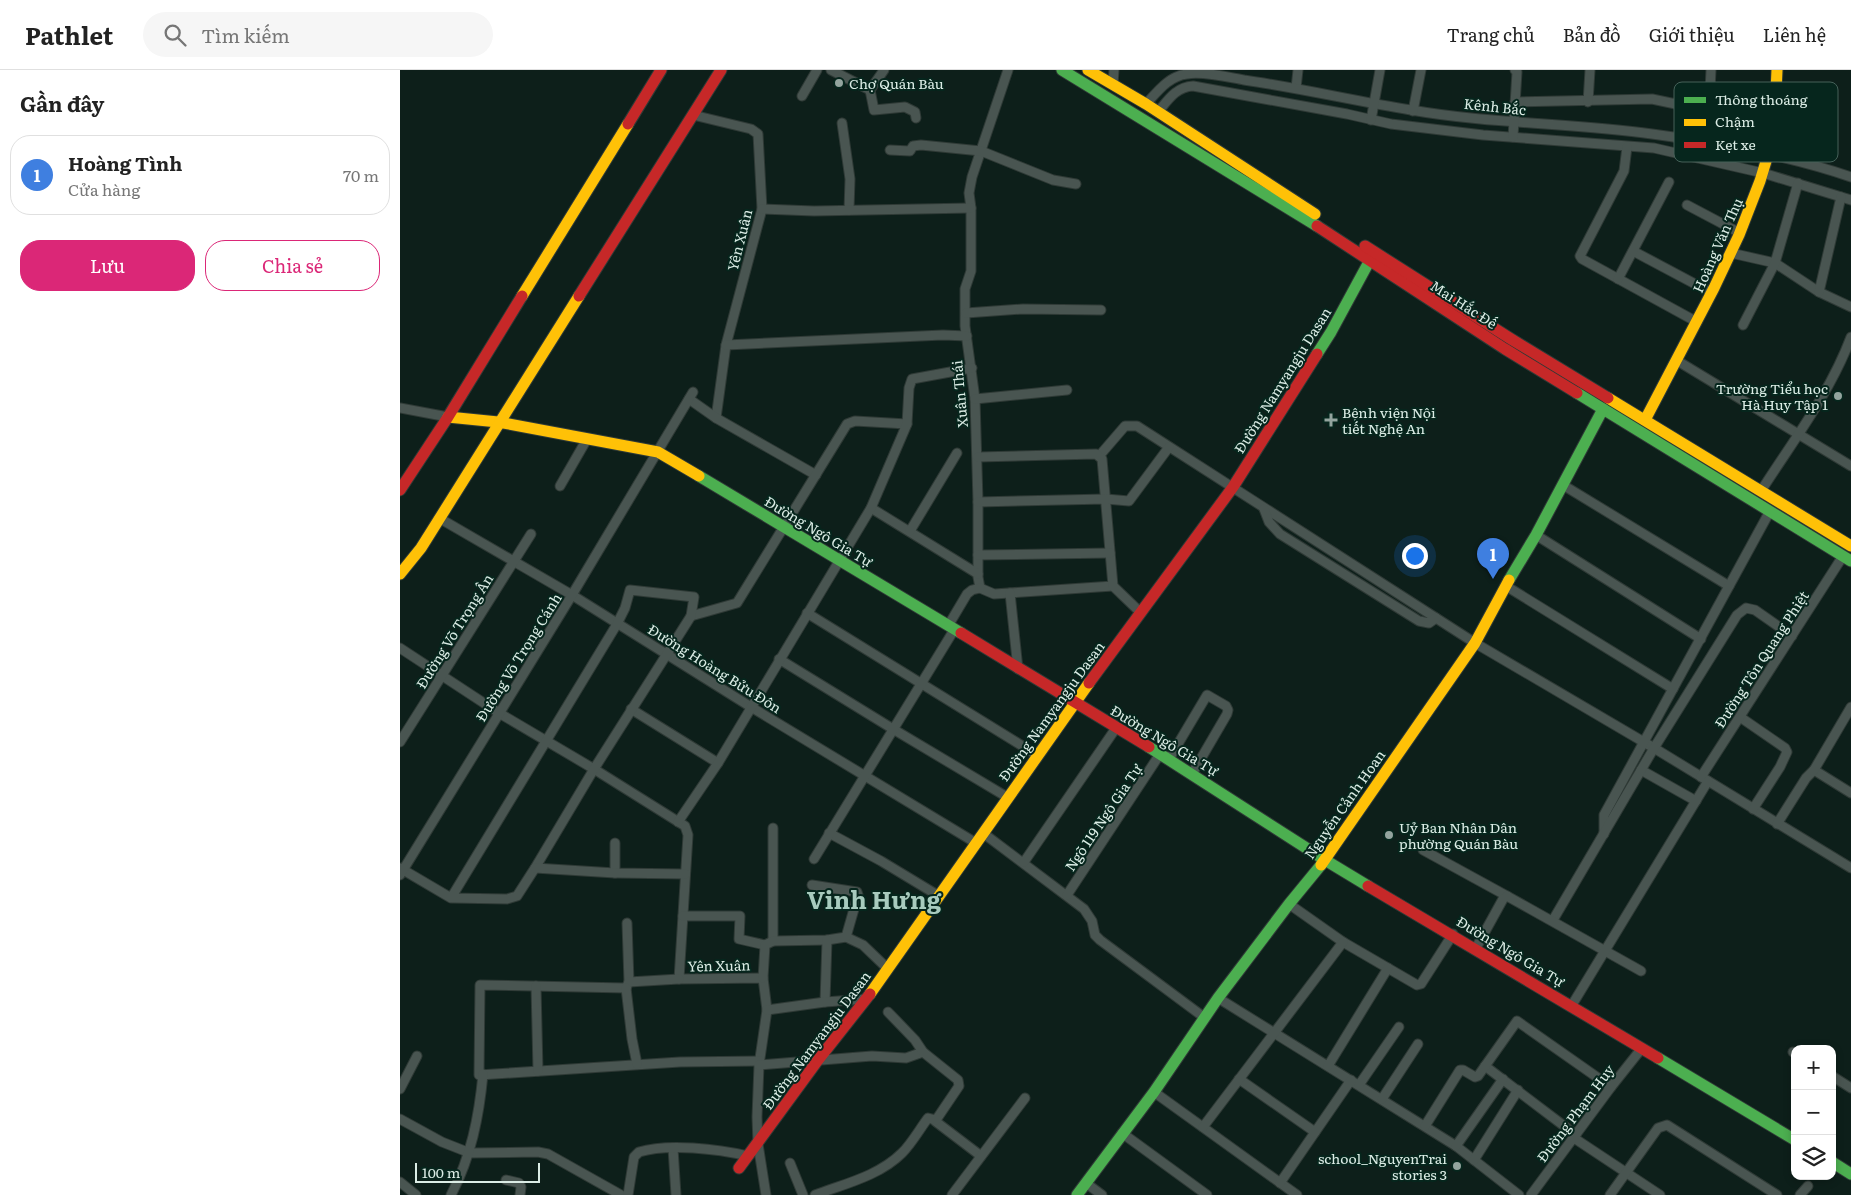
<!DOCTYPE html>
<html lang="vi">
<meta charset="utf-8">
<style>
body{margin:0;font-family:Literata,serif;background:#f6f6f6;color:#222}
.controls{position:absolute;right:15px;bottom:15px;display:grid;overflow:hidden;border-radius:10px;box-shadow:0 2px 8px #0003}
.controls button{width:45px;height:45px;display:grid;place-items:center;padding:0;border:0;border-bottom:1px solid #e0e0e0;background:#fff;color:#222;font:25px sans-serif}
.scale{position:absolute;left:15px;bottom:12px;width:125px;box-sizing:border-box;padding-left:5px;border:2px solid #dbece5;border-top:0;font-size:14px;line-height:18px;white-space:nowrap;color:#dbece5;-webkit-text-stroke:4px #06261d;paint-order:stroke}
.you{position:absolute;left:1014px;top:485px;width:18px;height:18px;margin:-12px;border:4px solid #fff;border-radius:50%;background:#1a73e8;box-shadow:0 0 0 8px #1a73e833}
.badge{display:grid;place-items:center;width:32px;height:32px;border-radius:50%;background:#db2777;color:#fff;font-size:16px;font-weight:700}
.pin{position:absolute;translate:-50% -41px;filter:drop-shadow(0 1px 2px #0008)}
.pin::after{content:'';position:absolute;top:26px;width:18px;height:15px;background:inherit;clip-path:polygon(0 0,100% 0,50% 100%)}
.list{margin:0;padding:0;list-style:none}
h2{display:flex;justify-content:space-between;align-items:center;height:65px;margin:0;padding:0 20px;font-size:21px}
h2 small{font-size:16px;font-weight:400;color:#767676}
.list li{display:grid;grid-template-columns:32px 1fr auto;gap:15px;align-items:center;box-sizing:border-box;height:80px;margin:0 10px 10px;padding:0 10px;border:1px solid #e0e0e0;border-radius:20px}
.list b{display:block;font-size:19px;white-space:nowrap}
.list p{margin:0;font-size:16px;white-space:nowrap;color:#767676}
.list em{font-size:16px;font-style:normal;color:#767676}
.actions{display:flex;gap:10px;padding:15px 20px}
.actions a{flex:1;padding:11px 0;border:1px solid #db2777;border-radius:20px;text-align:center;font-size:18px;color:#db2777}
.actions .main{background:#db2777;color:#fff}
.icon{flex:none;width:28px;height:28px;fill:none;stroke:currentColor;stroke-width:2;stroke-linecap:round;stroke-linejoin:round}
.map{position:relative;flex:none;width:1451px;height:1125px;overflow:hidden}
header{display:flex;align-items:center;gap:30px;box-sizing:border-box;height:70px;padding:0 25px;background:#fff;border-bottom:1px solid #e0e0e0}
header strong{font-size:24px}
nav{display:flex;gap:28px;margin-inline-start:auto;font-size:18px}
.search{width:350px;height:45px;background:#f6f6f6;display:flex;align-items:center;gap:12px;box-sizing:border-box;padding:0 18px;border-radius:28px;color:#767676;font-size:19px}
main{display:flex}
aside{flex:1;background:#fff}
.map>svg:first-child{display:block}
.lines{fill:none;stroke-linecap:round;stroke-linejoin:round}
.street-casing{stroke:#2f3a36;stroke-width:11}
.fast-casing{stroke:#2f3a36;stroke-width:13}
.slow-casing{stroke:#2f3a36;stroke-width:13}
.jam-casing{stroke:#2f3a36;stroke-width:13}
.street{stroke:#495551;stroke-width:9}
.fast{stroke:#4caf50;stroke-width:11}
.slow{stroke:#ffc107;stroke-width:11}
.jam{stroke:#c62828;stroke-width:11}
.poi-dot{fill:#93a49e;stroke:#06261d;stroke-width:2}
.labels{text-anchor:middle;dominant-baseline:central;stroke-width:4;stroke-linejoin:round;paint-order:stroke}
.poi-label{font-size:14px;fill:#dbece5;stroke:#06261d;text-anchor:start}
.street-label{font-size:14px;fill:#dbece5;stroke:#06261d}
.town-label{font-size:24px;font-weight:bold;fill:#a8cbbe;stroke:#06261d}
.key{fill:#06261d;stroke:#466159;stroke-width:1}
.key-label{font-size:14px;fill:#dbece5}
</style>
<header>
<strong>Pathlet</strong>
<div class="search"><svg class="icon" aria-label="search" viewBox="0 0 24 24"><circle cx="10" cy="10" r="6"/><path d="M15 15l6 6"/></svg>Tìm kiếm</div>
<nav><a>Trang chủ</a><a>Bản đồ</a><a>Giới thiệu</a><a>Liên hệ</a></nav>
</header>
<main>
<aside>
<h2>Gần đây<small></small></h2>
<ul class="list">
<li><span class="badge" style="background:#3f7fe0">1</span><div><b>Hoàng Tình</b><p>Cửa hàng</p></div><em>70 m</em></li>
</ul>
<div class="actions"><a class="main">Lưu</a><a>Chia sẻ</a></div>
</aside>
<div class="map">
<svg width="1451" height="1125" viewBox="0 0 1451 1125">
<rect width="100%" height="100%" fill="#0d1f1a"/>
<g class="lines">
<defs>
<g id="street">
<polyline points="431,0 470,20 484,0"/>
<polyline points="608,0 572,107 569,123 571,138 571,201 565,219 565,256 575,329 578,432 578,507 580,518 594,524 713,516"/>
<polyline points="713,15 714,0"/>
<polyline points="896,18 898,0"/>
<polyline points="470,20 474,40 505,37 515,42 516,48"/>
<polyline points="402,26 417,0"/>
<polyline points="1115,32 1252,29 1309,41 1377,38"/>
<polyline points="1188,32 1190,0"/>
<path d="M746 34C758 21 769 6 787 4 803 1 827 7 844 10 900 18 955 31 1011 40 1091 54 1172 53 1252 64 1319 73 1387 85 1451 107"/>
<polyline points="1013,41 1021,0"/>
<polyline points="1309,41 1311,0"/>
<path d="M758 42C768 30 776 17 793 16L947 44 991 54 1083 65 1254 78 1363 103 1451 130"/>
<polyline points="293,45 351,59 358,64 362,139 326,275 316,348"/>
<polyline points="971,50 980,0"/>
<polyline points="442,53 450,109 449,140"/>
<polyline points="1113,67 1117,2 1115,0"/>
<polyline points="1227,77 1224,101 1180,186 1182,189 1297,252"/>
<polyline points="490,80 510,81 513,76 521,75 581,81 653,110 676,114"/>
<polyline points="1287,135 1340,163"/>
<polyline points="362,139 414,141 571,138"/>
<polyline points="1233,181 1312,223"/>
<polyline points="1331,183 1375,193 1419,222 1451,237"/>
<polyline points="1218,209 1269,112"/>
<polyline points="1419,222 1441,127"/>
<polyline points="566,243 623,239 701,240"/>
<polyline points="1343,255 1375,193 1398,113"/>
<polyline points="326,275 543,265 567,266"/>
<polyline points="1276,290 1451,396"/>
<polyline points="289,329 316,348 416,405"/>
<polyline points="575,329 667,320"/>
<polyline points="0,338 48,347"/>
<polyline points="700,385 725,356 737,356 1075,573 1254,678 1451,798"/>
<polyline points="578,387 696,384 702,389 713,516 740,542"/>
<polyline points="1163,415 1329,516"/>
<polyline points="160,416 187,369"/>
<path d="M1361 421C1393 371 1430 323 1451 267"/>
<polyline points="578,432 706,429 729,431 769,377"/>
<polyline points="471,438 578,504"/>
<polyline points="864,439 869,452 880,464 1019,551 1029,553 1036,548"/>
<polyline points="39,448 172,525 351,637 576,773"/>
<polyline points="510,461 557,383"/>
<polyline points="1136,465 1301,569"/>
<polyline points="578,485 710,483"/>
<polyline points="1106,516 1273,619"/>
<polyline points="610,523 618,599"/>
<polyline points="407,543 637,685"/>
<polyline points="291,546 337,533 447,354 455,351 507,354"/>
<polyline points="548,556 567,524 572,520 580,518"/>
<polyline points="0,578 99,643 194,699 285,756 288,765 279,909 363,908 367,940 359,995 357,1047 358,1074 366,1125"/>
<polyline points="379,589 493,659 607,727"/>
<polyline points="231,639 318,693"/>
<polyline points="1340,647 1385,678 1387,682 1380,697 1353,739"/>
<polyline points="0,672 131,464"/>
<polyline points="769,689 807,625 826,636 828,640 827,644 792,704"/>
<polyline points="1241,700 1296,731"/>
<polyline points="1414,700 1451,723"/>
<polyline points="1301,707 1443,486"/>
<polyline points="278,752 318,693 471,438 507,354 509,318 512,309 572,298"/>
<polyline points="1377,754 1406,708 1414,700 1451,637"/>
<polyline points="429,763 481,791 539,826"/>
<polyline points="583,763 684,839 692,851 695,865 700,870 805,948"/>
<polyline points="1204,764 1204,745 1370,441"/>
<polyline points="215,773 215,803"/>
<polyline points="1023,780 1107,826"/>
<polyline points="414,789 554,560"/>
<polyline points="624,792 716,658"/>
<polyline points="0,798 51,828 107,829 117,826 135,798 194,699 291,546 294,527 230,520 225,538 217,554 51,828"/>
<polyline points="135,798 215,803 285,804"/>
<polyline points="0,805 172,525 293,322"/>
<polyline points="667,825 760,684"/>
<polyline points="889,834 943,872 1017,915 1021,914 1053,864"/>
<polyline points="283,846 340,846 339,869 365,875"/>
<polyline points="1153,850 1254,678 1337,545 1346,538 1355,540 1392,566"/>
<polyline points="227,853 229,912"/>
<polyline points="446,867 463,875 488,899"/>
<polyline points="373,871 373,758"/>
<polyline points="1076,878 1103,829 1107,826 1241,901"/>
<polyline points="363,908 365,875 373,871 427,870 446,867 458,825 457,822 412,815"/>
<polyline points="279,909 229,912 226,918 80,915 79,1005 280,992 360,991"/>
<polyline points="136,916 138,1001"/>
<polyline points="226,918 232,969 237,994"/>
<polyline points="818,928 1056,1076 1119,1125"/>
<polyline points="425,932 427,870"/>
<polyline points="1172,935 1308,711"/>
<polyline points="367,940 425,932 466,929"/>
<polyline points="1393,982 1395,983"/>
<polyline points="359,995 472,986 506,988 523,982"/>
<polyline points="928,996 988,898"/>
<polyline points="1085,996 1176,1065"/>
<polyline points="1432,1006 1451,1018"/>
<polyline points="839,1009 915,1062"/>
<polyline points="959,1015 999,957"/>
<polyline points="0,1019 17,986"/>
<polyline points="754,1022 897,1125"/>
<polyline points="982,1029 1018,974"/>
<polyline points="0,1049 42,1072 70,1083 138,1082 148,1084 221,1125"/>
<polyline points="535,1051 581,1086"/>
<polyline points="1025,1056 1060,1000 1063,1000 1075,1007 1078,1006 1117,951 1211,1017"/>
<polyline points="803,1057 943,872"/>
<polyline points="722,1063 807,1125"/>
<polyline points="1174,1068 1260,1125"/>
<polyline points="1056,1076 1103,1009"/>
<polyline points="273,1078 276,1125"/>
<polyline points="1074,1090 1118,1020"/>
<polyline points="390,1093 403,1125"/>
<polyline points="106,1110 119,1113 121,1117 120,1125"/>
<polyline points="0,1112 16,1125"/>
<polyline points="686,1113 702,1125"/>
<polyline points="880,1113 951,1010"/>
<path d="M51 1125C71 1087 79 1047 83 1004"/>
<path d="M228 1125 234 1087 239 1082C268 1073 318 1079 348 1086"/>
<path d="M415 1125C444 1114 479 1106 502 1083 512 1073 519 1060 528 1048L536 1050 559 1016 558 1010 523 982 515 970 488 942"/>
<polyline points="552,1125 625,1028"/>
<polyline points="1131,1125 1211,1017 1242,978"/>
<polyline points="1210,1125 1258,1058 1267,1055 1377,1125"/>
<polyline points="1400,1125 1408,1116"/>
</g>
<g id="fast">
<polyline points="662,0 917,156"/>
<polyline points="917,284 931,262 970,190"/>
<polyline points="1177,323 1451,491"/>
<polyline points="299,406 561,563"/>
<polyline points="1109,510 1136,465 1203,339"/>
<polyline points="749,677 925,790 968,816"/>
<polyline points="1258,988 1395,1070"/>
<polyline points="1432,1092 1451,1104"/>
<polyline points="677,1125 754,1022 818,928 889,834 921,795"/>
</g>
<g id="slow">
<polyline points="688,0 746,34 915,144"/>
<polyline points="122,226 228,54"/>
<polyline points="1208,328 1451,476"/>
<polyline points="48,347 98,352 258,382 299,406"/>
<polyline points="1245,350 1314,218 1339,165 1360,111 1374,65 1377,0"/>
<polyline points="0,504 21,478 179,226"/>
<polyline points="921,795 1075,573 1109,510"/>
<polyline points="470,924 689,613"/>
</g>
<g id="jam">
<polyline points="228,54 261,0"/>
<polyline points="917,156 1105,279 1177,323"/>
<polyline points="965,176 1111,269 1208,328"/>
<polyline points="179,226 321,0"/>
<polyline points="0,420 48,347 122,226"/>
<polyline points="561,563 749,677"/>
<polyline points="689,613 833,417 917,284"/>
<polyline points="968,816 1258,988"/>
<polyline points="339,1098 418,990 470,924"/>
</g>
</defs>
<use href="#street" class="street-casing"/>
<use href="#fast" class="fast-casing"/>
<use href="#slow" class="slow-casing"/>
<use href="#jam" class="jam-casing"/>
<use href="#street" class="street"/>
<use href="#fast" class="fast"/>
<use href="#slow" class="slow"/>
<use href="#jam" class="jam"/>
</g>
<g class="poi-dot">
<circle cx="439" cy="13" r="5"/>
<circle cx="1438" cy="326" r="5"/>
<path d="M928.5 342.5h5v5h5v5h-5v5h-5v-5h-5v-5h5z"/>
<circle cx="989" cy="765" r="5"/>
<circle cx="1057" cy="1096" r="5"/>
</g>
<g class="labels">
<g class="poi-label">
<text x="449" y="13">Chợ Quán Bàu</text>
<text x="1428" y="318" text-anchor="end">Trường Tiểu học<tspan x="1428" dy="16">Hà Huy Tập 1</tspan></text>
<text x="942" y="342">Bệnh viện Nội<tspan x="942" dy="16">tiết Nghệ An</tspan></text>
<text x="999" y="757">Uỷ Ban Nhân Dân<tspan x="999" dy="16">phường Quán Bàu</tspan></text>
<text x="1047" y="1088" text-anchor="end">school_NguyenTrai<tspan x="1047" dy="16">stories 3</tspan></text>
</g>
<g class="street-label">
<text transform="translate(1095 36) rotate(6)">Kênh Bắc</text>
<text transform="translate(339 170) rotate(-76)">Yên Xuân</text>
<text transform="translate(1317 175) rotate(-66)">Hoàng Văn Thụ</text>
<text transform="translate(1064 234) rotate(33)">Mai Hắc Đế</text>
<text transform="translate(882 310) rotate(-58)">Đường Namyangju Dasan</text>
<text transform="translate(559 324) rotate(-95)">Xuân Thái</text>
<text transform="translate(419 461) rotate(31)">Đường Ngô Gia Tự</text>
<text transform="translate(54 561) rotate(-58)">Đường Võ Trọng Ân</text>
<text transform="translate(118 587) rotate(-58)">Đường Võ Trọng Cánh</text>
<text transform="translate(1361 589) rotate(-57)">Đường Tôn Quang Phiệt</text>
<text transform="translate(315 598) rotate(32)">Đường Hoàng Bửu Đôn</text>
<text transform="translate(651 641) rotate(-54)">Đường Namyangju Dasan</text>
<text transform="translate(765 670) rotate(31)">Đường Ngô Gia Tự</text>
<text transform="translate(944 734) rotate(-55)">Nguyễn Cảnh Hoan</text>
<text transform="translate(703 747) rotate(-56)">Ngõ 119 Ngô Gia Tự</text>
<text transform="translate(1111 881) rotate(31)">Đường Ngô Gia Tự</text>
<text transform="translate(319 895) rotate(-1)">Yên Xuân</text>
<text transform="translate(416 970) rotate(-53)">Đường Namyangju Dasan</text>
<text transform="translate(1175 1043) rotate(-53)">Đường Phạm Huy</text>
</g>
<g class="town-label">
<text x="474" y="828">Vinh Hưng</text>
</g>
</g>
<rect x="1274" y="12" width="164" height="80" rx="8" class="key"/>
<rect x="1284" y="27" width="22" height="6" fill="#4caf50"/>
<rect x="1284" y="49" width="22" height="7" fill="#ffc107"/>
<rect x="1284" y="72" width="22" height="6" fill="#c62828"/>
<g class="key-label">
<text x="1315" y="35">Thông thoáng</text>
<text x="1315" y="57">Chậm</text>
<text x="1315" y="80">Kẹt xe</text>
</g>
</svg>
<div class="controls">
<button>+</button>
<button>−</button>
<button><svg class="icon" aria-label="layers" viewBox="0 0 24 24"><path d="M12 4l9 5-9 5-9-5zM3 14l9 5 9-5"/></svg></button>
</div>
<div class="scale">100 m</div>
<div class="you"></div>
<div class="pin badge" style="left:1093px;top:509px;background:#3f7fe0">1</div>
</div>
</main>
